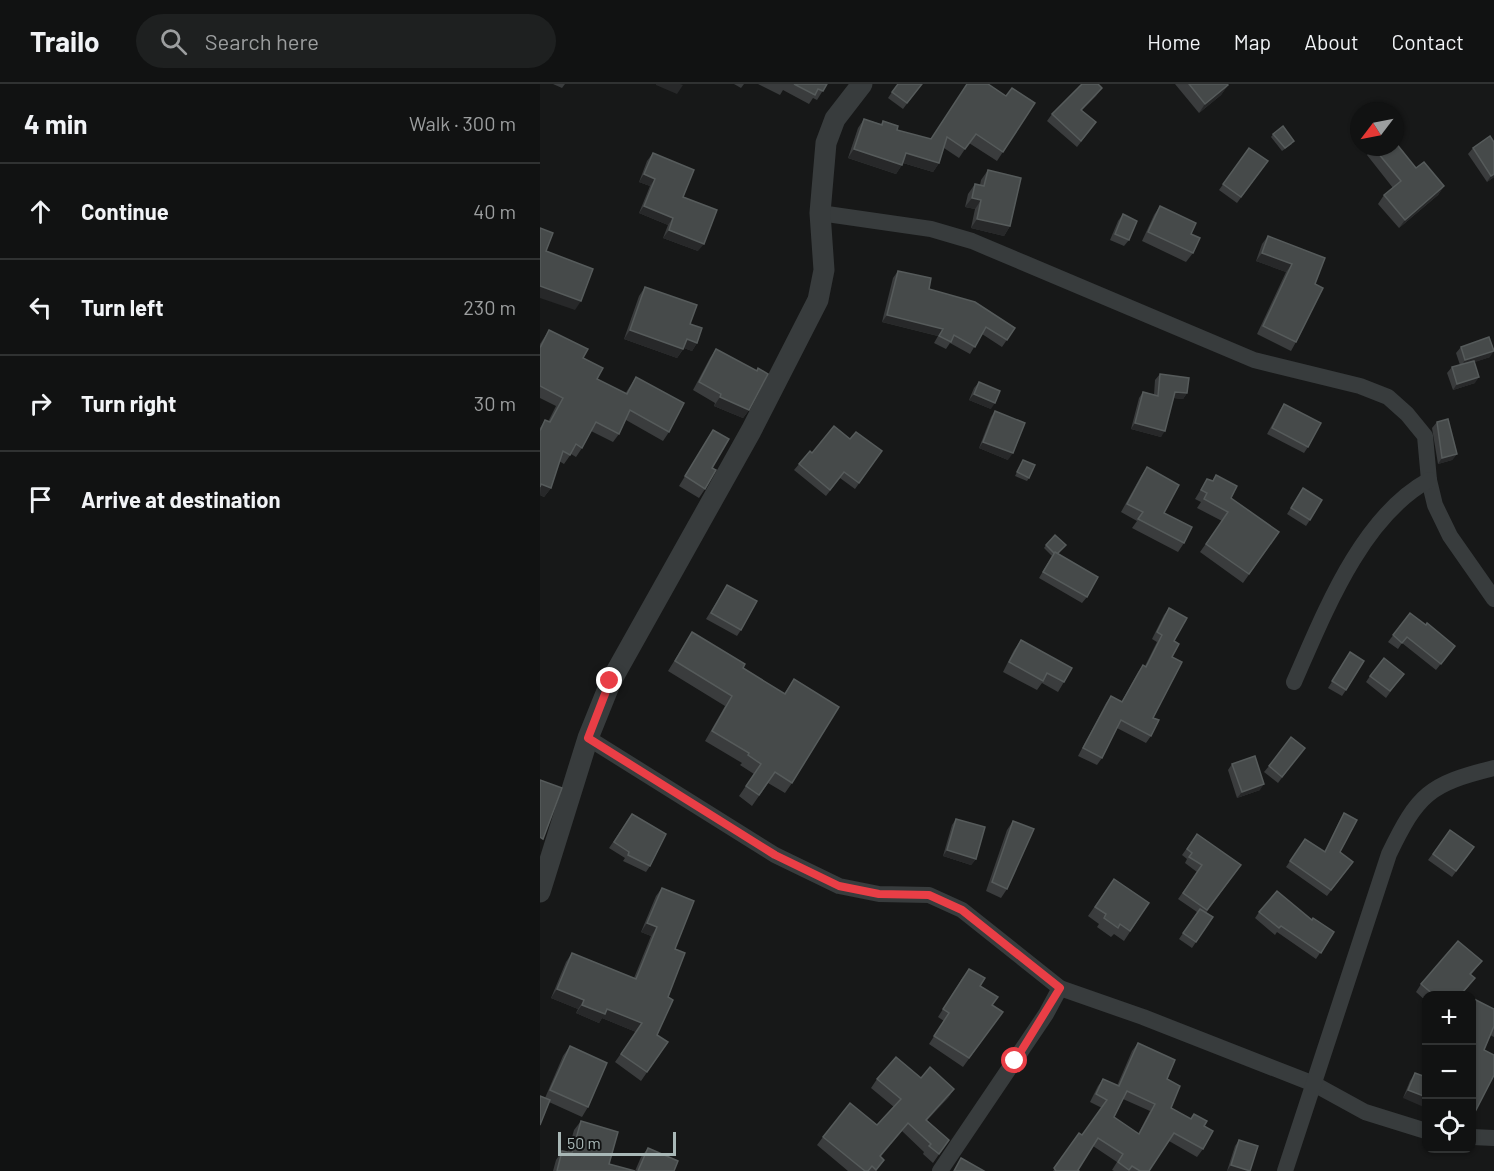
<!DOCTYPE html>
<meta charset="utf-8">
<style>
body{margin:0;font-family:Barlow,sans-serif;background:#1e2020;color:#f1f3f6}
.controls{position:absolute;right:18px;bottom:18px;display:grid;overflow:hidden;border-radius:12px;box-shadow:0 2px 4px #0004}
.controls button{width:54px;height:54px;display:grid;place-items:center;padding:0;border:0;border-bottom:2px solid #303232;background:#111212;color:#f1f3f6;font:30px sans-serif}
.compass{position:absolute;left:810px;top:18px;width:54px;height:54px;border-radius:50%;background:#111212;box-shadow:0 2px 4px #0004;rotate:238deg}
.scale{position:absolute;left:18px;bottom:15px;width:118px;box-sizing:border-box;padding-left:6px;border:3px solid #a9b8b7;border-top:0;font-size:16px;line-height:21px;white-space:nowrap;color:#a9b8b7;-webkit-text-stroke:4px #121313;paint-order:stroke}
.stop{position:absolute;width:18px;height:18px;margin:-14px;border:4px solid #e93e46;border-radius:50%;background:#fff}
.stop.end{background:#e93e46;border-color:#fff;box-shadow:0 2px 6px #0008}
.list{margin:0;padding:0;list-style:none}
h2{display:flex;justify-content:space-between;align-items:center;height:78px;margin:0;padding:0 24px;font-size:26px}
h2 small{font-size:20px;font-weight:400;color:#9c9e9f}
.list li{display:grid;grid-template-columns:39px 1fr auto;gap:18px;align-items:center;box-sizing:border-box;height:96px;padding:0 24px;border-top:2px solid #303232}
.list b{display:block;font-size:22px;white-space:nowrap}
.list em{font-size:20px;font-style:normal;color:#9c9e9f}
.icon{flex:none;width:33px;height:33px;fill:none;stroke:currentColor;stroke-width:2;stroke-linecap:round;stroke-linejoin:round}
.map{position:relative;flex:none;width:954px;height:1087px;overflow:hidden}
header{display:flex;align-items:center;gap:36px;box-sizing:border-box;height:84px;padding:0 30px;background:#111212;border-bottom:2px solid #303232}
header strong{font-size:28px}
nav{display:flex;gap:33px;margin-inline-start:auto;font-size:21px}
.search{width:420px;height:54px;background:#1e2020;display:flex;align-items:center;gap:15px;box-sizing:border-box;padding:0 21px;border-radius:33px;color:#9c9e9f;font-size:22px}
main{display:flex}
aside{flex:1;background:#111212}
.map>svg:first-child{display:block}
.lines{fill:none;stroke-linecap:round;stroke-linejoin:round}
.minor{stroke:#383c3d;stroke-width:16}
.tertiary{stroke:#383c3d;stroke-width:21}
.wall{fill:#3a3c3d;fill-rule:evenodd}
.shaded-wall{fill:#272829}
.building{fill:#464a4a;stroke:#565b5b;stroke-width:1.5;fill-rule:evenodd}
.route{stroke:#e93e46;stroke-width:8}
</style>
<header>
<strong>Trailo</strong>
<div class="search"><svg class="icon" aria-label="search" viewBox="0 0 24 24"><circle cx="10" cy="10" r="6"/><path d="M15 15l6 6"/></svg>Search here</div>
<nav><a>Home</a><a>Map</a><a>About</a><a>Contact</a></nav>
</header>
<main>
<aside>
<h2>4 min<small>Walk · 300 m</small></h2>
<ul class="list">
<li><svg class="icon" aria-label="ahead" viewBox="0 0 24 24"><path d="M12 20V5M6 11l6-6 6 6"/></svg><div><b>Continue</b></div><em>40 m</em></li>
<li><svg class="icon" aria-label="left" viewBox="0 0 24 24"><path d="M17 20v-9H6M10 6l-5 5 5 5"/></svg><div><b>Turn left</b></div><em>230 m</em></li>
<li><svg class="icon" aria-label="right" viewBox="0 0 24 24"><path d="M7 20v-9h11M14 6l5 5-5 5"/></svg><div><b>Turn right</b></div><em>30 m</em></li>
<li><svg class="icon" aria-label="arrive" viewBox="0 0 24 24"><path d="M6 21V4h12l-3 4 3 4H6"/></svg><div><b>Arrive at destination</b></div></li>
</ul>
</aside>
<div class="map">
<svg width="954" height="1087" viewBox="0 0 954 1087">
<rect width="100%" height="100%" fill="#171818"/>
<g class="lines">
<g class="minor">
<polyline points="280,129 391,145 432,157 714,276 820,302 848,313 867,330 885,352 889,396 895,421 910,452 954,515"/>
<path d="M754 598C784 530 821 433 889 396"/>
<polyline points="48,654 235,771 299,802 339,810 389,811 422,826 520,904 603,933 774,1000 825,1028 886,1047"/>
<polyline points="932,1053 954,1054"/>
<polyline points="400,1087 506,930 520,904"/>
<path d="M745 1087 849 770C878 710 889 700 954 684"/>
</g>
<polyline class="tertiary" points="0,808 48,654 71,597 211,347 278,216 284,186 280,129 286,59 295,35 322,0"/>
</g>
<g class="wall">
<polygon points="13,0 25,0 22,4"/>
<polygon points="194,0 204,0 201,4"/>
<polygon points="218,0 287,0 277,16 273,14 269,20 243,6 240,11"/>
<polygon points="382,0 363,25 348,14 352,8"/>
<polygon points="635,0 687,0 688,1 681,11 659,29"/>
<polygon points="557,11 542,26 552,44 537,63 507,37 512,30"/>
<polygon points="466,12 495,19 457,77 429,59 419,74 404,64 399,79 393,88 363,79 356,90 308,74 318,44 324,35 341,40 343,37 357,46 390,55"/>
<polygon points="733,50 752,60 742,67 731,53"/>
<polygon points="954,58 954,93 947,98 928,70 933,64"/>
<polygon points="833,63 876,84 904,102 898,111 859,144 838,120 844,111 853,104 827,71"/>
<polygon points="709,64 728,77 697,119 679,106"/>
<polygon points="113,69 143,113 158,167 123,154 128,141 99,129 110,102 99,98 107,77"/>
<polygon points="448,86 470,142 464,152 431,144 435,125 425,123 428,110 435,100 440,101 441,96"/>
<polygon points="620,122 651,150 653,169 646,178 602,157 614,131"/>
<polygon points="583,130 589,156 584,162 570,156 578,137"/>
<polygon points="728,152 775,200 756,258 751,267 717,250 746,188 716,177 722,160"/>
<polygon points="358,187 389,205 475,244 462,263 442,250 430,270 410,259 406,265 394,259 398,252 342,238 353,194"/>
<polygon points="105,203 150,240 157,259 152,267 144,264 137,274 84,255 99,212"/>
<polygon points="9,246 43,274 57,295 85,310 96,293 129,348 123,357 86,336 79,350 73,358 51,347 42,364 36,373 31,370 24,380 19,377 11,404 4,413 0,411 0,344 5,336 8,338 16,322 0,314 0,260"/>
<polygon points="921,263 950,273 934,278 935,299 913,306 907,289 912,283 920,281 916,269"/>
<polygon points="176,265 209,326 203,334 174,322 175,319 153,306 170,274"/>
<polygon points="620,290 647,309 643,315 634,314 621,353 591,345 599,314 603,308 614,311 615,296"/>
<polygon points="439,298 451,325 429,316 434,304"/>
<polygon points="744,320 768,363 764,369 727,350 740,326"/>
<polygon points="455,327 468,376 439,364 451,333"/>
<polygon points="897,338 917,370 912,376 898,380 892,344"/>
<polygon points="173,346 172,384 165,405 159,414 139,402"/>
<polygon points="310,355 342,367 315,405 300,394 286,412 254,386 259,380 272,369"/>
<polygon points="483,376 489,394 487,397 475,392"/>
<polygon points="607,383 624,429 644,459 638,468 592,444 597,437 581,428 601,392"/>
<polygon points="676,391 691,414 739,448 703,499 660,468 682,437 657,424 661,418 655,415 667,395 672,397"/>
<polygon points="759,411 770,436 766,442 747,430"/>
<polygon points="506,461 523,464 518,470 547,513 542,519 499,494 512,472 504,464"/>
<polygon points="187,501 201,546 197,552 166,535"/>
<polygon points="629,524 634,557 632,573 613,634 611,652 606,659 577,644 562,674 557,681 538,672 566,619 571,612 582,617 598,588 603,581 605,582 617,558 612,555 624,531"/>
<polygon points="870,529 915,562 896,586 862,559 858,565 848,558"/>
<polygon points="152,548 203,584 244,610 254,595 252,699 245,709 228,699 212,722 199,712 214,690 200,681 202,679 165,657 185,622 128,587"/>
<polygon points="481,556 524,598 518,608 502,599 497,606 463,588 474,566"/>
<polygon points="810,568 806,606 802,612 788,604"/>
<polygon points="830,592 859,596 846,614 826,598"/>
<polygon points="760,670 738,699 724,688 729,682"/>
<polygon points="692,680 720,706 697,714 688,686"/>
<polygon points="804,729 800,768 813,778 787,812 746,783 765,755 784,768 800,736"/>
<polygon points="92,730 110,782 106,788 83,777 85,774 69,764"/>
<polygon points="416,735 436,775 431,781 403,772 412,741"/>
<polygon points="473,737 467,805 461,814 446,807 467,746"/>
<polygon points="910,746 934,763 912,793 888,776"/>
<polygon points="657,750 701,781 666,829 673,833 652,864 639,855 657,828 638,815 657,788 645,779 647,775 642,771"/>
<polygon points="574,795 609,819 584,857 574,850 571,853 557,843 559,840 548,832"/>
<polygon points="122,804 135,865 128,913 117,951 128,958 101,997 75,978 96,948 62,934 59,939 36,929 38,925 11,914 26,878 32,869 94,894 111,852 101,848 116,812"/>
<polygon points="719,828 772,836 794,848 776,875 737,848 735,851 715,834"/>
<polygon points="942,877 931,891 929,902 922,910 926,912 886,912 886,917 876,908 881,900"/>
<polygon points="423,893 440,902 452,921 463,928 423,983 389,960 404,937 398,933"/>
<polygon points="932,914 954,925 954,953 950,951 944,966 935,1028 932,1033"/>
<path d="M598 959 627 995 631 1024 650 1035 654 1030 664 1042 663 1065 657 1073 629 1057 609 1087H574L572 1086 577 1078 553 1062 538 1086 539 1087H513L539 1049 542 1051 562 1024 550 1018 558 1002 563 995 577 1002 592 967ZM583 1015 610 1027 598 1050 574 1033Z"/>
<polygon points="30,962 48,1023 42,1033 9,1018 5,1014 23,972"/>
<polygon points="875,989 886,993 863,1014 870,997"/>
<polygon points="381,994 414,1005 408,1014 387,1036 409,1056 393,1079 383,1070 384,1068 362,1047 340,1073 344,1076 336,1087 308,1087 277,1061 283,1053 337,1041 354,1023 331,1004 337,995"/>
<polygon points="41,1037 69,1080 95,1087 13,1087 16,1076 22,1067 28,1068 34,1046"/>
<polygon points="699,1056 718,1062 710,1087 687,1087 695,1062"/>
<polygon points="108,1064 134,1087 95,1087 101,1073"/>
</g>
<g class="shaded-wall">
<polygon points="116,0 140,0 143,1 137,10 116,1"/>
<polygon points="688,1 681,11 659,29 665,20"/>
<polygon points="562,4 557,11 536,32 541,26"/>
<polygon points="314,65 362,81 356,90 308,74"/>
<polygon points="366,69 399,79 393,88 360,78"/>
<polygon points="104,90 115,95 110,102 99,98"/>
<polygon points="954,90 954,93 947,98 951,92"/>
<polygon points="904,102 898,111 859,144 865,136"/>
<polygon points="432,114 441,116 435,125 425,123"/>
<polygon points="104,122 133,134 128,141 99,129"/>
<polygon points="437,135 470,142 464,152 431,144"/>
<polygon points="129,146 164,160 158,167 123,154"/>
<polygon points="722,169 752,180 746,188 716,177"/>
<polygon points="0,202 41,217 35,226 0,214"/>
<polygon points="347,231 403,245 398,252 342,238"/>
<polygon points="90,246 143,265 137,274 84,255"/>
<polygon points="147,255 157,259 152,267 141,263"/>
<polygon points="954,267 950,273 921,283 925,276"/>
<polygon points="939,293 935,299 913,306 917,300"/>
<polygon points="635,308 647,309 643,315 631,314"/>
<polygon points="434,310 455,319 451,325 429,316"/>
<polygon points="180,313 209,326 203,334 174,322"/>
<polygon points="595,339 625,347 621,353 591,345"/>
<polygon points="443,358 473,369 468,376 439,364"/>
<polygon points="917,370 912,376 898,380 902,374"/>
<polygon points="1,400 11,404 4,413 0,411"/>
<polygon points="724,700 720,706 697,714 702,708"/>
<polygon points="407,766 436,775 431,781 403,772"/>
<polygon points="107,839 117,843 111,852 101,848"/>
<polygon points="17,905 44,916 38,925 11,914"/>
<polygon points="42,921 67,925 102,939 96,948 62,934 59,939 36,929"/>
<polygon points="414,1005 408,1014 380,1044 386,1036"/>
<polygon points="868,1006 886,1013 886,1024 863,1014"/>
<polygon points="368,1039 362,1047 334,1081 340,1072"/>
<polygon points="691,1081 710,1087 687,1087"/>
</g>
<g class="building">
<polygon points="254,0 287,0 283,7 278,5 275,11"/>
<polygon points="358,0 382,0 367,19 352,8"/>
<polygon points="427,0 448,0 466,12 472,4 495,19 463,68 436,50 425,65 407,53 399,79 366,69 362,81 314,65 324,35 342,41 343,37 358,42 357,46 391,55"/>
<polygon points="542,0 558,0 562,4 541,26 556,38 541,57 512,30"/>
<polygon points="649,0 687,0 688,1 665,20"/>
<polygon points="743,42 754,57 745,64 733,50"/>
<polygon points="950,52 954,58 954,90 951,92 933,64"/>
<polygon points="855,58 876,84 884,78 904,102 865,136 844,111 861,97 833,63 855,63"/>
<polygon points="709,64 728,77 701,113 683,100"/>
<polygon points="113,69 154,86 143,113 177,126 164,160 129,146 133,134 104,122 115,95 104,90"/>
<polygon points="448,86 481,94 470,142 437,135 441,116 432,114 435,100 444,102"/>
<polygon points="620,122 656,139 651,150 660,154 653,169 608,148"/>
<polygon points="583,130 597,137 589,156 575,150"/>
<polygon points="0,144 13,149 6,167 53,185 41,217 0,202"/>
<polygon points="728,152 785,174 775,200 783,204 756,258 723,242 752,180 722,169"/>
<polygon points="358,187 391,194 389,205 435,218 475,244 467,256 446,243 435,263 414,251 411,258 399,252 403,245 347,231"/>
<polygon points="105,203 157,221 150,240 162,244 157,259 147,255 143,265 90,246"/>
<polygon points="9,246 48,265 43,274 63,284 57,295 87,310 96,293 144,319 129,348 90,326 79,350 56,338 42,364 36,360 30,371 23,367 11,404 1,400 0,403 0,347 5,336 10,338 23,314 0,302 0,264"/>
<polygon points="949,253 954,267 925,276 921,263"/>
<polygon points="176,265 217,287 218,284 228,290 209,326 180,313 181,310 159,298"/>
<polygon points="934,277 939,293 917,300 912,283"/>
<polygon points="620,290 649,294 647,309 635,308 625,347 595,339 603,308 618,312"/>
<polygon points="439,298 460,307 455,319 434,310"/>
<polygon points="744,320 781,339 768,363 732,344"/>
<polygon points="455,327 485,339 473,369 443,358"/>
<polygon points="908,335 917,370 902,374 897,338"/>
<polygon points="294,342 310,355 316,348 342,367 319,399 304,388 290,406 259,380 270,367 272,369"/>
<polygon points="173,346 189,355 172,384 176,386 165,405 145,392"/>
<polygon points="483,376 495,381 489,394 477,388"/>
<polygon points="607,383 639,401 624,429 652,443 644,459 598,435 603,428 587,420"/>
<polygon points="676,391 697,402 691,414 739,448 709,490 666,460 688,428 664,415 667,409 661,406 667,395 673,397"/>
<polygon points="763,404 782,416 770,436 751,424"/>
<polygon points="515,451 526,461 517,470 514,469 506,461"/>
<polygon points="515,468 558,493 547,513 503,488"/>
<polygon points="187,501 217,517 201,546 171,529"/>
<polygon points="629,524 647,534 634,557 639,560 632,573 642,578 613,634 619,636 611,652 581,636 562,674 543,664 571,612 582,618 603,581 606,583 622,551 617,548"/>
<polygon points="870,529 886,541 887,539 915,562 901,580 867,553 862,559 853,551"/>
<polygon points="152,548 205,580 203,584 245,610 254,595 299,623 252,699 235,688 219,711 206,702 221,680 208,671 209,669 172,647 192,612 135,577"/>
<polygon points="481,556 532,584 524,598 507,589 503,597 469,578"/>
<polygon points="810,568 824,577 806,606 792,597"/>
<polygon points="844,574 864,590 850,607 830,592"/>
<polygon points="751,653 765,664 742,693 729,682"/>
<polygon points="715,672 724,700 702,708 692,680"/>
<polygon points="0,696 22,704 3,755 0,753"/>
<polygon points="804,729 817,736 800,768 813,778 791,806 750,777 765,755 785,768"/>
<polygon points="92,730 126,750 110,782 88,771 89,768 74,758"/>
<polygon points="416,735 445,743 436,775 407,766"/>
<polygon points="473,737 494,745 467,805 452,798"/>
<polygon points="910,746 934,763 916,787 893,770"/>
<polygon points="657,750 701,781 667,826 643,809 662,781 649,773 652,769 647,765"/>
<polygon points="574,795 609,819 590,847 580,840 578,844 564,834 566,830 555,823"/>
<polygon points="122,804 154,817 135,865 145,869 128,913 133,916 117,951 128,958 107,988 81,970 102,939 67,925 65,930 42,921 44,916 17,905 32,869 96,895 117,843 107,839"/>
<polygon points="737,807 772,836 773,834 794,848 781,869 741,842 739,844 719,828"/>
<polygon points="660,825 673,833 656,858 643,849"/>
<polygon points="918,857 942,877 930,890 935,894 922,909 926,912 895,912 881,900"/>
<polygon points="429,885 445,894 440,902 458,913 452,921 463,928 429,974 394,952 409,929 403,925"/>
<polygon points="932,914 954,925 954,942 944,966 954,971 954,991 935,1028 932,1026"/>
<path d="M598 959 635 976 627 995 640 1002 631 1024 651 1035 654 1030 667 1037 664 1042 673 1047 663 1065 634 1049 609 1087H600L592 1082 589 1086 578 1078 583 1070 558 1054 538 1086 539 1087H516L514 1084 539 1049 542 1051 567 1016 556 1010 563 995 579 1002ZM587 1007 615 1020 599 1050 574 1033Z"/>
<polygon points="30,962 67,979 48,1023 10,1006"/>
<polygon points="356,973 381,994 390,983 414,1005 386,1036 409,1056 399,1070 389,1062 391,1060 368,1039 340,1072 344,1076 336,1086 332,1082 328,1087 325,1087 283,1053 310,1019 337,1041 361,1015 337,995"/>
<polygon points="875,989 886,993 886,1013 868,1006"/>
<polygon points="0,1012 10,1016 0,1041"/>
<polygon points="41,1037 78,1048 69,1080 95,1087 17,1087 22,1067 32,1069"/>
<polygon points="699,1056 718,1062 710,1087 691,1081"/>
<polygon points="108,1064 138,1077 134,1087 98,1087"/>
<polygon points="421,1074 444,1087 414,1087"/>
</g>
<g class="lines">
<polyline class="route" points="70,597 48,654 235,771 299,802 339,810 389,811 422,826 520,904 475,977"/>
</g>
</svg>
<div class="controls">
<button>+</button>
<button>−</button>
<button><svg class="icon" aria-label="locate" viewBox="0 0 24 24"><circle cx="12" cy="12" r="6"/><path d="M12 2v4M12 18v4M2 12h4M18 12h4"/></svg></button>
</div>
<svg class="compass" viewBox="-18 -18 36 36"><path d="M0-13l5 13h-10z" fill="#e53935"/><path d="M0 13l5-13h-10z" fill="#9c9e9f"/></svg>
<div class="scale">50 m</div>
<div class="stop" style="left:475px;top:977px"></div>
<div class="stop end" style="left:70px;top:597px"></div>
</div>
</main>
